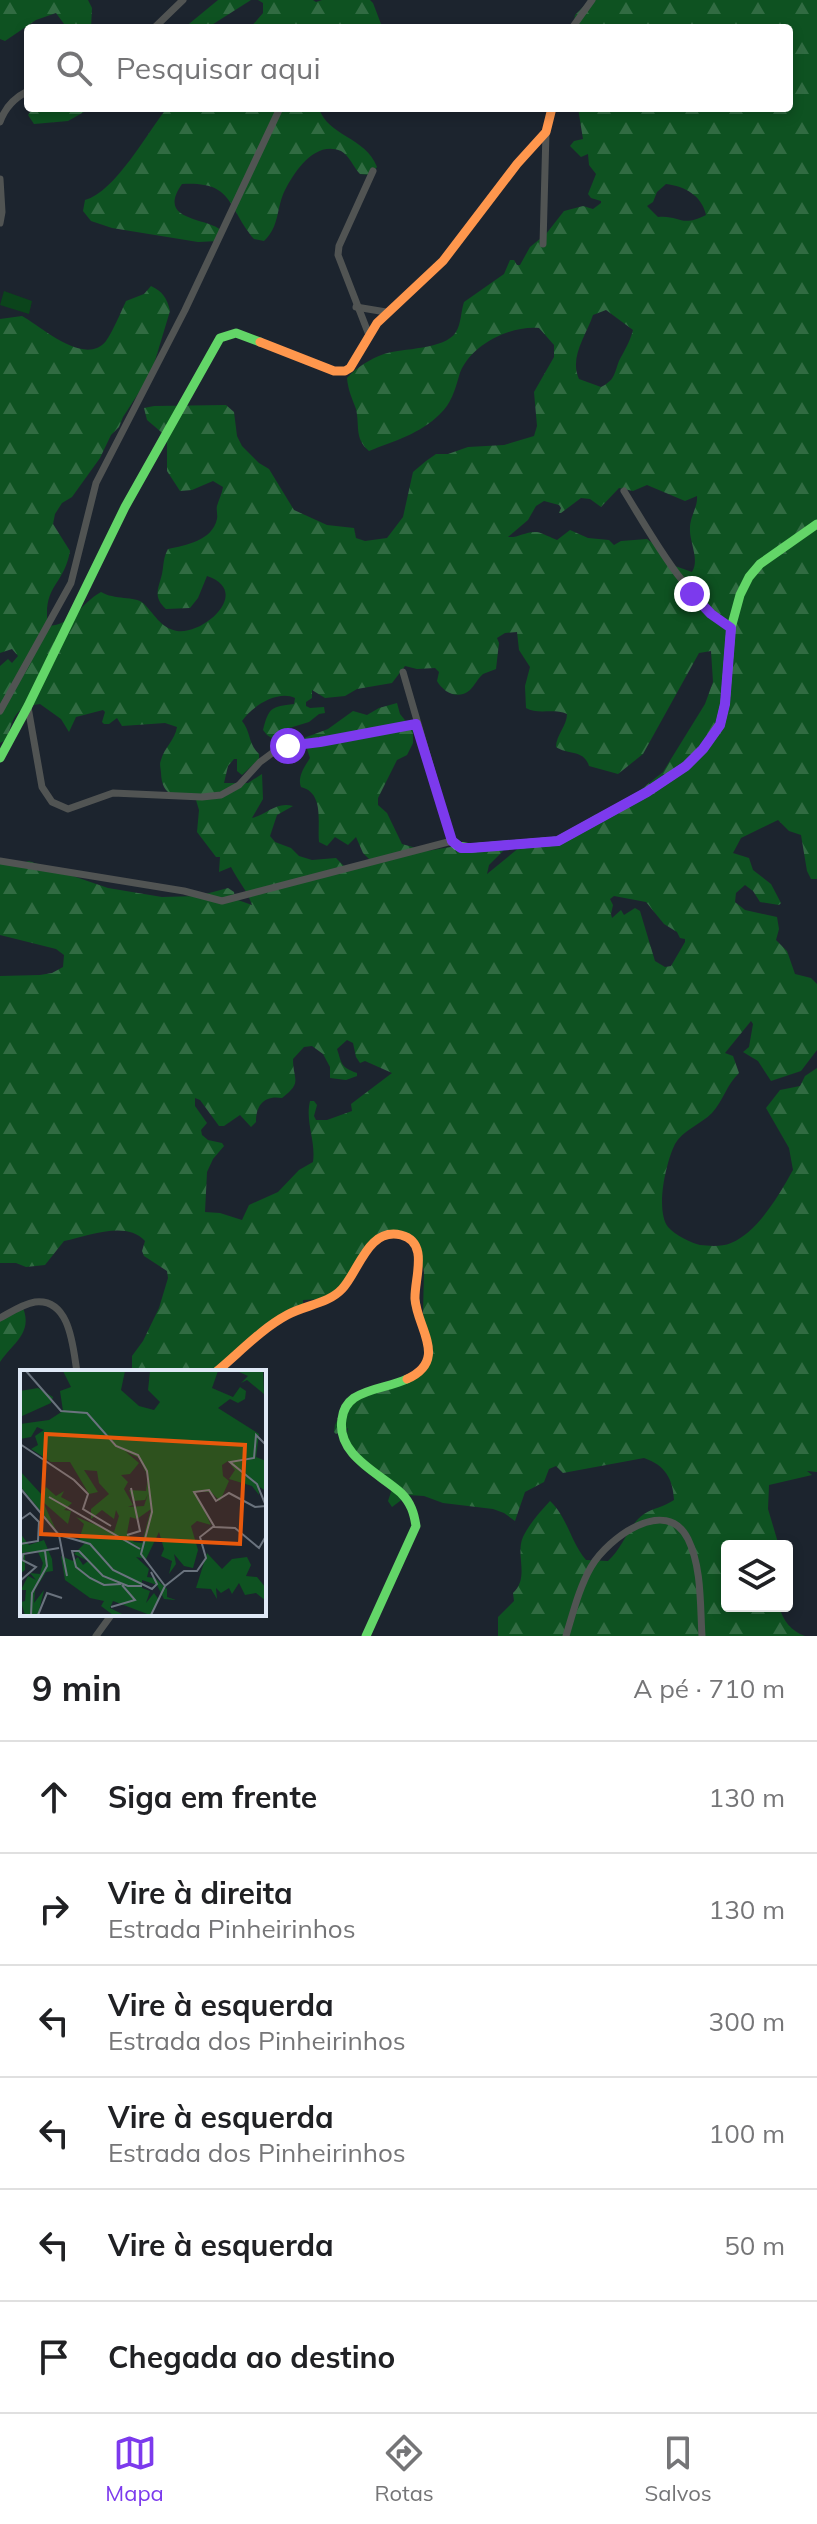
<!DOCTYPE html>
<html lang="pt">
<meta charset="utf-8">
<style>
body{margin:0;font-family:Mulish,sans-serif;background:#f2f2f2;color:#202124}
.controls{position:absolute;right:24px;bottom:24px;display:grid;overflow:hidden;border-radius:8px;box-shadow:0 4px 12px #0003}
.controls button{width:72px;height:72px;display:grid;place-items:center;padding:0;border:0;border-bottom:2px solid #e0e0e0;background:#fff;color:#202124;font:40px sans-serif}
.stop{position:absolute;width:24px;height:24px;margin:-18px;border:6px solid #7c3aed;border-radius:50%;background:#fff}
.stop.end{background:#7c3aed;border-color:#fff;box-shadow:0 2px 8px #0008}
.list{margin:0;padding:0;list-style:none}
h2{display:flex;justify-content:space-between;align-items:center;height:104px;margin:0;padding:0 32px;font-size:34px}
h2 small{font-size:26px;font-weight:400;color:#757577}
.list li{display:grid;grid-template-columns:52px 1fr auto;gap:24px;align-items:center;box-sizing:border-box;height:112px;padding:0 32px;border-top:2px solid #e0e0e0}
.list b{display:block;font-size:30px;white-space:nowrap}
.list p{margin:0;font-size:26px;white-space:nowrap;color:#757577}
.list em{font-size:26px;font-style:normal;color:#757577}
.icon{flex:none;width:44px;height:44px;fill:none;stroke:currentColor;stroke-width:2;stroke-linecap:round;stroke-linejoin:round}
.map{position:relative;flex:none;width:817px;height:1636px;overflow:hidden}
.search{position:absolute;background:#fff;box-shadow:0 4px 12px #0003;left:24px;right:24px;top:24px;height:88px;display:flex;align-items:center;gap:20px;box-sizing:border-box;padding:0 28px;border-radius:8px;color:#757577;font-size:30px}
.sheet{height:776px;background:#fff}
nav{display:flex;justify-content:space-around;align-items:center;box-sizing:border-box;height:112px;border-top:2px solid #e0e0e0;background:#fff;font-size:22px;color:#757577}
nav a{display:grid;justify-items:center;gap:4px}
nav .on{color:#7c3aed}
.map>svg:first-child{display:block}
.forest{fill:url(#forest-firs);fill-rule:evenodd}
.green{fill:#0b441b}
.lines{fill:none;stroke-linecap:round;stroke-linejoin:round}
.street{stroke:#515453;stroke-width:7}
.fast{stroke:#63d668;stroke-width:9}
.slow{stroke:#ff974d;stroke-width:9}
.route{stroke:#7c3aed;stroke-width:10}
.inset-road{fill:none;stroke:#6a737e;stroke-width:2}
.view{fill:#e8590c;fill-opacity:0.15;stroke:#e8590c;stroke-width:4}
.inset-edge{fill:none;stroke:#dfe9f6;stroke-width:4}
</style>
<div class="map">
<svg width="817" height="1636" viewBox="0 0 817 1636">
<defs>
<pattern id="forest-firs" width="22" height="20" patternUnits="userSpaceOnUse" patternTransform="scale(2)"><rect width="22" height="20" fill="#0e5221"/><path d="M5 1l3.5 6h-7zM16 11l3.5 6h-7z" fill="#316b42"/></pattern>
</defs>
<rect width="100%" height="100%" fill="#1c242e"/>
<g class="forest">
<polygon points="0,0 88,0 92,8 91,28 67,28 56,13 36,20 5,41 0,39"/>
<polygon points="218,0 251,0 207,28 184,28"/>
<polygon points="258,0 313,0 316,2 322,0 370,0 373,3 381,24 375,28 250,28 263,13 263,3"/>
<path d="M590 0H817V879H811L807 871 801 835 789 831 778 820 741 838 733 853 749 858 753 870 771 884 781 903 779 905 760 902 753 891 745 885 736 893 735 902 745 910 777 917 779 929 776 940 787 951 795 974 811 978 817 984V1050L801 1071 771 1081 758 1061 743 1052 749 1047 753 1024 751 1021 725 1053 733 1056 739 1073C727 1084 723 1101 712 1113 701 1124 683 1130 675 1144 666 1162 655 1210 668 1227 675 1235 691 1243 700 1245 709 1246 722 1247 731 1243 758 1232 779 1195 793 1170L789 1148 766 1108 780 1090 800 1086 805 1076 817 1068V1472L807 1471 812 1475 769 1485 768 1509 779 1546H727V1606H779C783 1621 791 1631 805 1636H498V1617L514 1601 513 1593C530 1577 515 1555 523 1537 529 1524 540 1512 550 1501 568 1518 570 1541 586 1560L608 1561C623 1548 629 1524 644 1514 653 1508 664 1507 674 1500 673 1479 665 1465 644 1458L563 1473 556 1466 549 1469 544 1482 525 1492 515 1521 504 1513 493 1509 443 1503 424 1496 408 1495 392 1507 388 1501 392 1489C369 1474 339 1460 348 1428L336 1434 334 1432 335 1425 345 1405 415 1374 431 1360 423 1313 424 1272 419 1248 397 1235 378 1242 347 1282 322 1299 303 1300V1304L218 1372H132V1356L143 1341 159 1308 168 1278 167 1271 144 1256 142 1251 145 1241C126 1220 89 1236 64 1241L45 1265 26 1267 16 1263H0V976L40 975 52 973 63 967 64 955 56 949 0 935V859L12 866 29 861 108 888 162 897 198 896 228 888 234 892 235 899 252 905C247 890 238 881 231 867L219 872 220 857H216L197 832 199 810 196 800C176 797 162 797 161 773 161 769 159 764 161 760 164 748 175 740 177 727L165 723 122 726 117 718 109 724H104L102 722 105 712 103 710 76 717 69 732 61 719 40 704C12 707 14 720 6 740L0 743V666L8 659 12 663 18 656 12 649 0 653V319L22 316C42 327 85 367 106 341 112 333 121 312 126 301L144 294 151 286C163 292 167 298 170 311L151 374 123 417 119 427 111 435 100 458 72 497 62 503 55 514 53 524 70 551C64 586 42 585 48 626 73 625 81 603 101 592 114 600 135 596 143 603 154 613 160 628 177 631 205 635 252 591 207 576L198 598 190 608 166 609C153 597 158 590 162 574 164 564 163 558 168 549 186 545 212 541 217 519 218 515 216 510 217 506 219 499 222 494 223 487L213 481 192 490 180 491 167 471V437L147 420 144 408 154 406 226 405 234 412 237 436 242 446 259 463 269 469 294 510 327 525 354 528 356 538 365 541 387 538 403 517 413 472 426 461 436 454H448L468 447 504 445 534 436 537 426 534 392 554 357V345L539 328C510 325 468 346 459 376 455 390 451 404 440 414 420 434 394 441 369 451 354 438 360 426 356 409 352 398 348 390 347 378 357 367 370 359 384 354 402 348 445 350 456 332 461 324 461 311 464 302L504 274 510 260H514L517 265H520L530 247 546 234 564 211 583 206 593 209 601 203V201L591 198 588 194 596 174 589 165 588 154 581 157 570 146 574 141 583 139 578 108H789V28H573L575 15ZM666 184C685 186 702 196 706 215 681 228 680 215 658 217L647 206 653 202 657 192ZM606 310 633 330C630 342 624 351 619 361 614 374 615 380 601 387L579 379C569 357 586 336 593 315ZM647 485 685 501 697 496C698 507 690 516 690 528 689 542 700 559 692 572L675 566 654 544 647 539 621 541 614 545 609 540 588 538 570 530 557 540C551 538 543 533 537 532 526 531 518 538 508 537L528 520 536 506 544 501 559 505 561 508 559 513H561L581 498 590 499 601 507 619 488 633 491ZM517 632 519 650 530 667 525 686 526 708C537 715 554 708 567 714 567 726 556 735 556 747 567 755 584 749 589 766L618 774 643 754 699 653 711 651 713 682 705 704 663 772 610 814H596L555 840 520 847 487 874 489 865 504 850 502 845 480 842 427 851 402 844 387 813 378 805V798L397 760 407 755 413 743V730L400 714 397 703 379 708 367 715 353 711 328 729 304 738 313 743 307 749 310 758C305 766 297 777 301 787 325 793 317 824 319 842L327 846 335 837 348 845 356 837 363 853 371 861 345 867 336 858 312 860 299 856 291 848 275 842 270 836 277 815 293 806C276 801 266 815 252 818L263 799 262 774 248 783H224L228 766 234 759H237V771L242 775 259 759V754C248 744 251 732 242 721 252 706 278 690 295 698L294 704C271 707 269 707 263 730L267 735 275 740 286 729 309 722 319 714 325 713 324 707 310 708 306 706V702L312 698V690L325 698 345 696 357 689 392 683 405 666 417 669 435 668 439 672 437 681C444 693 458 700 470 690 475 685 478 678 483 674 487 672 492 671 496 669L499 643 497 638 505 633ZM614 896 646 902 664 924 677 932 680 938 685 939V942L671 966 665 967 655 961 640 911 635 908 624 915 621 910 612 918 611 914 613 905 610 899ZM347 1040 353 1043 356 1057 360 1063 365 1061 392 1073 351 1104 352 1111 327 1120H316L314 1116 317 1105 314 1101H310C305 1122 316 1141 313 1162L299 1170 278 1192 249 1205 242 1220 220 1213 205 1212 207 1172 213 1159 224 1146 222 1143 208 1140 202 1135 201 1130 207 1123 195 1106V1098L200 1100 219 1126H224L240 1115 251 1127 256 1122C256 1104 265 1095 282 1098 303 1082 293 1080 293 1059L304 1047 312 1046 323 1054 330 1067V1078L346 1080 357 1076V1073C340 1067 342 1064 337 1049Z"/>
<polygon points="33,108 91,108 68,121 34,124 28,115"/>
<path d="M167 108H319C327 136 366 137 377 167L370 175 360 174C354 168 349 155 341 151 315 140 295 171 285 190 276 208 280 226 264 241L254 239C227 207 234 181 182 184 156 221 205 217 221 230L218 241 198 242 112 228 91 221 83 211 85 200C115 192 147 133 167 108Z"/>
<path d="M23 1308C33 1333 13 1343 0 1362V1315Z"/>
</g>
<polygon class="green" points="4,291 32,301 29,314 0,305"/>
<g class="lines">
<g class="street">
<polyline points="154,28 183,0"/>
<polyline points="572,28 592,0"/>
<path d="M0 122C5 107 14 98 28 91"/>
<polyline points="0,179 2,212 0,223"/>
<polyline points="543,244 546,132"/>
<polyline points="356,307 386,312"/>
<polyline points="369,335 338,255 339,246 373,171"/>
<path d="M624 491C655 541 682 593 731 628"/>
<polyline points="28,707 42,787 52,802 68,809 113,793 202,797 221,795 239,785 260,762 279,748 320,742 416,724"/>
<polyline points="0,711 71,583 96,483 185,310 280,108"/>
<polyline points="0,861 184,891 222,901 452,841 403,672"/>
<path d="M0 1318C11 1312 23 1304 35 1302 71 1298 73 1349 77 1372"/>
<polyline points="96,1636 112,1614"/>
<path d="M566 1636C573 1613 579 1588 591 1567 608 1538 666 1495 688 1539 702 1568 700 1605 702 1636"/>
</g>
<g class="fast">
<polyline points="0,758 28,706 125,507 220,338 236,333 260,342"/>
<polyline points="452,841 457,846 471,848 558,841 647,792 686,766 703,749 720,725 725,704 731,628 740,595 749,577 760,564 817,524"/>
<path d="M366 1636 416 1526C414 1513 411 1503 401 1493 379 1473 336 1455 342 1419 343 1410 347 1403 354 1398 369 1388 390 1387 407 1379"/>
</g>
<g class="slow">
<polyline points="260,342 334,371 345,371 350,368 377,323 443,261 517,164 546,132 552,108"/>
<path d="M216 1372C239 1353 261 1329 287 1315 305 1305 328 1304 342 1289 359 1271 368 1227 401 1235 430 1242 414 1279 415 1299 417 1328 449 1360 407 1379"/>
</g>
</g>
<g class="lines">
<polyline class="route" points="288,746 320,742 416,724 452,841 461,848 471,848 558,841 647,792 686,766 703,749 720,725 725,704 731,628 711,614 692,594"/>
</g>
<g transform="translate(20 1370)">
<rect width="246" height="246" fill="#1c242e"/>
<path d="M43 1H105L101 20 119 36 134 40 140 32 128 20 130 1H198L192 18 213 27 220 17 226 21 225 29 218 33 210 29 198 38 239 64 236 87 246 91V121L238 116 239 125 232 116 209 109 215 100 208 91 202 95 203 106 209 111 200 131 191 122 175 121 191 155 177 151 171 156 178 180 173 198 164 196 154 184 156 194 149 204 152 191 141 186 144 179 139 162 126 189 116 187 129 199 127 207 135 208 147 219V227L156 230 144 229 137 215 122 210V218L130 221 126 233 134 223 139 230 130 245 93 231 90 238 104 245H93L81 236 84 231 70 228 45 210 41 186 53 191 58 187 63 195 68 191 54 184 65 173 59 170 64 154 56 147 94 162 99 146 96 140 94 149 82 140 71 149V139L89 124 79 113 77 101 64 100 78 122 69 124 50 92H31L11 79 18 75 15 66 24 60 17 57 11 67 0 69V54L29 50 43 41 40 21 51 17ZM105 81 119 88 128 107 126 121 109 120 113 131 125 130 128 124 124 136 108 137 113 135 104 119 108 112 101 105 110 104 119 93ZM131 139 122 173 114 172 107 163 110 147 117 149ZM217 1H243L244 24 227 10 221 13 228 6ZM18 18 33 27 31 33 0 47V21ZM0 101 22 125 26 117 36 126 44 121 41 127 52 133 44 140 51 141 48 154 23 132 36 160 0 116ZM0 163 9 175 24 170 32 189 33 201 26 202 15 220 14 233 24 220 18 245H5L1 232 5 231 6 220H1L8 206 16 210 10 203 20 204 23 193 18 182H5V200L0 204ZM187 183 202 199 212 189 227 187 231 195 226 206 237 207 246 218V231L236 223 225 225 219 213 212 224 209 218 201 223 196 218 197 229 191 219 176 218Z" fill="#0e5221" fill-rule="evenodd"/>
<path class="inset-road" d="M6 1 41 41 67 43 96 76 118 85 127 101 132 142 121 184 145 216M0 74 54 110 68 124 63 139 91 156M0 118 39 165 47 206M29 127 120 179M246 136 237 114 210 92 234 88 236 65 246 75M0 150 10 143 19 152 18 171 0 174M194 157 215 158 239 178 246 166M39 165 70 174 93 200 132 219 137 214 131 202M107 165 120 161 111 118M0 211 16 197 2 190 3 184 39 178M101 214 84 215 70 208 56 197 52 181H59L83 206 108 216H122M145 216 164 201H177L186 188 180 167 194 156 174 122 189 120 196 131 209 123 235 137 246 136M91 237 115 230 102 215M11 245 12 223 27 196 25 181M18 245 27 223 42 228M131 245 145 216"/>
<path class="view" d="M26 64 225 75 220 174 21 164Z"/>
<rect width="246" height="246" class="inset-edge"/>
</g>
</svg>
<div class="controls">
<button><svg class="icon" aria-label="layers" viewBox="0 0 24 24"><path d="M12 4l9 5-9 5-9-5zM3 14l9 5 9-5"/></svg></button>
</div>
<div class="stop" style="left:288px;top:746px"></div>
<div class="stop end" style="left:692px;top:594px"></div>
<div class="search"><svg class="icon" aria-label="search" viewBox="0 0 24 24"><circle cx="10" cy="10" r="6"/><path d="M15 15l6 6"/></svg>Pesquisar aqui</div>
</div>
<section class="sheet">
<h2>9 min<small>A pé · 710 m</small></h2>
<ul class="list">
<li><svg class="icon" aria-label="ahead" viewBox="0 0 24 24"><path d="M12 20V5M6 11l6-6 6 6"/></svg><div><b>Siga em frente</b></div><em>130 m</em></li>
<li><svg class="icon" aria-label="right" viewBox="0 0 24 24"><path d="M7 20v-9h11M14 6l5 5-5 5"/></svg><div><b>Vire à direita</b><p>Estrada Pinheirinhos</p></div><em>130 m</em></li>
<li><svg class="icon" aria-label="left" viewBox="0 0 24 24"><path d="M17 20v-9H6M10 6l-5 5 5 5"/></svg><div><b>Vire à esquerda</b><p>Estrada dos Pinheirinhos</p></div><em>300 m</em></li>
<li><svg class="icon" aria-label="left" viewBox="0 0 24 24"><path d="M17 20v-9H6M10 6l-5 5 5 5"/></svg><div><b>Vire à esquerda</b><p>Estrada dos Pinheirinhos</p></div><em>100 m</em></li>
<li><svg class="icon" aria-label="left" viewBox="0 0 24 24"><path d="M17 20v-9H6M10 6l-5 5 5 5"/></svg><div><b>Vire à esquerda</b></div><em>50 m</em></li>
<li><svg class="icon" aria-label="arrive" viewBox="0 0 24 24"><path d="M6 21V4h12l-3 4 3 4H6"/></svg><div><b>Chegada ao destino</b></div></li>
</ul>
</section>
<nav>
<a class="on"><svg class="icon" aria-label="map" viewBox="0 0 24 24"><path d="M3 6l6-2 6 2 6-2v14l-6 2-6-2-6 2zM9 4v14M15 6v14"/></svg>Mapa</a>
<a><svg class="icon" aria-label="directions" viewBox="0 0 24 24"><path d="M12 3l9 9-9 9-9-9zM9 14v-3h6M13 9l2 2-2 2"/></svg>Rotas</a>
<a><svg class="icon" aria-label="saved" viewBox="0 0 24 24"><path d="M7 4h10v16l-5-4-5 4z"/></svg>Salvos</a>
</nav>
